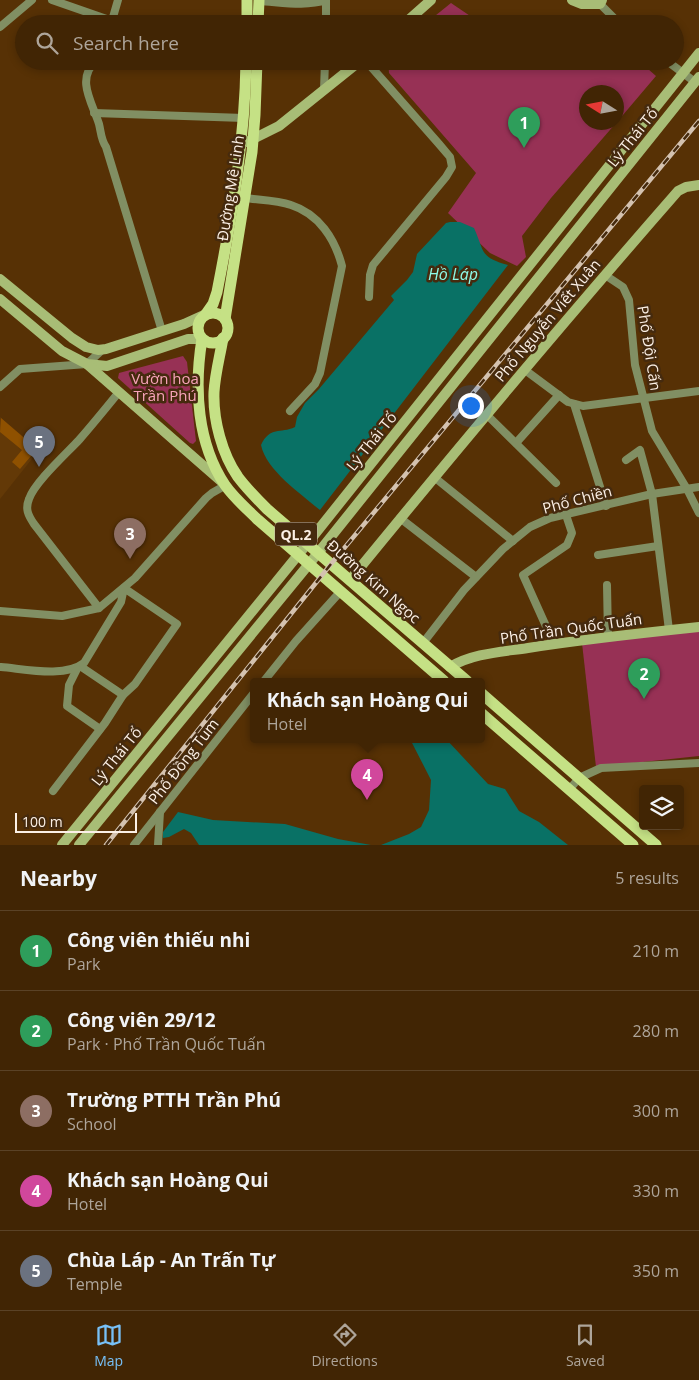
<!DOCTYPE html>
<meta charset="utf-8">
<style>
body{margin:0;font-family:"Open Sans",sans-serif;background:#482d0e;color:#f1f3f6}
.controls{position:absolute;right:15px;bottom:15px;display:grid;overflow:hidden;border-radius:5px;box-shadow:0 2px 8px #0003}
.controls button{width:45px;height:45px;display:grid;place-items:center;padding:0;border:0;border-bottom:1px solid #5a4226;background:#412504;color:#f1f3f6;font:25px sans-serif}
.compass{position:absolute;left:579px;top:85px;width:45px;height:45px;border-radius:50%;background:#412504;box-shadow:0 2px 8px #0003;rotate:281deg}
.scale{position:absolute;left:15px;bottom:12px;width:122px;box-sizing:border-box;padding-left:5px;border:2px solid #fcf0e6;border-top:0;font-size:14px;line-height:18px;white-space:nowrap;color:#fcf0e6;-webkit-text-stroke:4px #452a0e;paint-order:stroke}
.you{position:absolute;left:470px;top:405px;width:18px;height:18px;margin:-12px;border:4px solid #fff;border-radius:50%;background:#1a73e8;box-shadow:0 0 0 8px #1a73e833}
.badge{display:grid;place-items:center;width:32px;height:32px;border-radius:50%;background:#77c0f7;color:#fff;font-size:16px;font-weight:700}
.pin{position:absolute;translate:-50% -41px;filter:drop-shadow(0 1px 2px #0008)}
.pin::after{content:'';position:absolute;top:26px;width:18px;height:15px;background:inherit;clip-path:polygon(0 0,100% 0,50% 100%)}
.popup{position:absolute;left:250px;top:678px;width:235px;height:65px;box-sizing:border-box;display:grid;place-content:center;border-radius:5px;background:#412504;filter:drop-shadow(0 1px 4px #0005);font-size:16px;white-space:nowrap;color:#aea59a}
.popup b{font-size:19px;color:#f1f3f6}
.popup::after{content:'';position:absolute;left:50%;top:100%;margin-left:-10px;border:10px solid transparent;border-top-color:#412504}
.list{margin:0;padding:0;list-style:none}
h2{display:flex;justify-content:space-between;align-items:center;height:65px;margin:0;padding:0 20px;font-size:21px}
h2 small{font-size:16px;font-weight:400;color:#aea59a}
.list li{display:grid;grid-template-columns:32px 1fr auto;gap:15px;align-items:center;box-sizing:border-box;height:80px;padding:0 20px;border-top:1px solid #5a4226}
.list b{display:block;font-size:19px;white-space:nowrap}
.list p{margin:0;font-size:16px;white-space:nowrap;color:#aea59a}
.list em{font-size:16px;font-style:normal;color:#aea59a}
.icon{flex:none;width:28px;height:28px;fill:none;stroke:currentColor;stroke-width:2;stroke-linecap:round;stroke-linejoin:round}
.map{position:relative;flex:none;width:699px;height:845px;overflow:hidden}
.search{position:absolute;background:#412504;box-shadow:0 2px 8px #0003;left:15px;right:15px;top:15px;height:55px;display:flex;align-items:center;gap:12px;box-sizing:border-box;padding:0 18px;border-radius:28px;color:#aea59a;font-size:19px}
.sheet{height:465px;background:#412504}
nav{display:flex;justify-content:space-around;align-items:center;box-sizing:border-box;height:70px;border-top:1px solid #5a4226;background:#412504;font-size:14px;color:#aea59a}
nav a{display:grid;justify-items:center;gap:2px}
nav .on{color:#77c0f7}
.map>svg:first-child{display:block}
.built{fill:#633907}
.green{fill:#973155}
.water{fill:#097165}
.building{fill:#8f5100}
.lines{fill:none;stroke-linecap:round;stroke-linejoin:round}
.street{stroke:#818f63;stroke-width:8}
.secondary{stroke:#a8bd76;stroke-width:10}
.primary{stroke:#c5e185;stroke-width:11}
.rail-casing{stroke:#d4c2b0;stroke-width:4.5}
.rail{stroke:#452a0e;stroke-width:2.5;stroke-dasharray:8;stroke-linecap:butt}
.labels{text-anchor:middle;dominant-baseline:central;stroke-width:5;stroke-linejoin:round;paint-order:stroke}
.shield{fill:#452a0e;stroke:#c5b5a5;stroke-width:1}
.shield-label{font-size:14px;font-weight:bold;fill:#fcf0e6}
.street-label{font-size:15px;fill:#fcf0e6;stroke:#452a0e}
.park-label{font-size:15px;fill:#f9a4bb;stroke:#452a0e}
.water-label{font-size:16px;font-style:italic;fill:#8df9e8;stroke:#452a0e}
</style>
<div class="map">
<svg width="699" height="845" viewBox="0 0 699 845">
<rect width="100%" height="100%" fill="#573105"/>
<polygon class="built" points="0,417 39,450 0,499"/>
<g class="green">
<polygon points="451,3 482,24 425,24"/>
<polygon points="388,61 639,61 656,76 617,122 616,92 586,92 586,122 616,123 551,198 522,236 526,257 517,266 490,253 448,213 476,173 389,73"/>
<polygon points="183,356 187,362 196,441 193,444 190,443 118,378 119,373"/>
<polygon points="699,630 699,756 596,767 582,643"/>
</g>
<g class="water">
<path d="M450 222H460L474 228C485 252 479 257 508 265L320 510C301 494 266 470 261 445 270 426 280 434 295 427L297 417 305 403 319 389 394 300 391 296 407 280 413 272 417 254 446 223Z"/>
<polygon points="410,739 446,739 488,784 505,789 519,811 539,822 568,845 381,845 409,834 421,827 429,810 431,780"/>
<polygon points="178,812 213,820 285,824 338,839 371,845 199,845 191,833 184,829 169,837 163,838 163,832"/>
</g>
<polygon class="building" points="1,418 37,449 20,469 12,462 22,450 0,432"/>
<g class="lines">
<g class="street">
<polyline points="52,0 121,24"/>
<path d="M259 1C280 2 306 7 326 0V24"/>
<polyline points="600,4 620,24"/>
<polyline points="111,24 118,0"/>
<polyline points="0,27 32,0"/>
<path d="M96 61C75 79 93 104 99 124 101 132 101 140 106 147L162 331"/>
<polyline points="366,61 439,144 450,157 452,167 446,177 373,265 370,275 369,297"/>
<polyline points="667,61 695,82"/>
<polyline points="324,90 325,61"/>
<polyline points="94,113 244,118"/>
<path d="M245 198C260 200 277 200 291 205 319 214 335 239 342 266L320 373 315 384 290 411"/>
<polyline points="605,275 623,287 629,300 635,365 652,431 687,489 699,513"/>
<polyline points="525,370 568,402 583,406 699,391"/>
<polyline points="0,387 20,369 87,364 102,350"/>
<polyline points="574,404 606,506"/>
<polyline points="487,415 556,483"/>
<polyline points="516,443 559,395"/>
<polyline points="626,460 640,450 652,494 669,630"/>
<polyline points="434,477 513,541"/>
<polyline points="400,518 476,577"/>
<polyline points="598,555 658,546"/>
<polyline points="607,585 608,637"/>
<path d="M99 608 34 524C28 515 25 509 29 499 35 482 66 454 79 440 93 424 106 408 119 392"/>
<polyline points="0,611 62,616 99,608 135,578 206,498 212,493 226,485"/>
<polyline points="423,643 464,590 503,549 530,527 550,518 652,494 699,487"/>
<polyline points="554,644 523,575 567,545 572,533 566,515"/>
<path d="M1 667C25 669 65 678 84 663L121 602 124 588 177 624 135 684 123 695 80 666"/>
<polyline points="77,669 69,685 67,706 100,729"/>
<polyline points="264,681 296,641 340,592"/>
<polyline points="569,790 579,778 601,768 699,763"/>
<polyline points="53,791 105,723 123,695"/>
<polyline points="134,845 253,694"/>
<polyline points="158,845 160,812"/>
</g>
<g class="secondary">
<polyline points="572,0 582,4 600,4 602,0"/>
<polyline points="404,24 431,0"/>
<polyline points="247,142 279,126 360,61"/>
<polyline points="0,279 72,338 86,347 98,350 106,349 184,324 206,314"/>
<polyline points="0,299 62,351 87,364 107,366 188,339 202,339"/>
<polyline points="88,365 222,482"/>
<path d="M350 580C457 449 566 319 678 191L686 187 699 185"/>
<path d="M450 667C473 653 502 652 528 648 585 639 642 633 699 627"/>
<polyline points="62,845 307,544 699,53"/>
<polyline points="79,845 318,553 699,77"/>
</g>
<g class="primary">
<polyline points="247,24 247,0"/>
<polyline points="258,24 259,0"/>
<circle cx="213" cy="328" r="15"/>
<path d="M206 314 213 304 217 292C232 216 245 139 246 61"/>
<polyline points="225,319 252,152 255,115 257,61"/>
<path d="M223 338C220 356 215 374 214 392 213 420 222 454 238 477 247 489 257 499 267 509L467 681"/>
<path d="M202 339C194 388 197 443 225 485 234 498 246 508 257 519L444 681"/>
<polyline points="481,693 656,845"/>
<polyline points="481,713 633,845"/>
</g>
<defs>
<polyline id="rail" points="106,845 331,564 699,121"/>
</defs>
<use href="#rail" class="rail-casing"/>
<use href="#rail" class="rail"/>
</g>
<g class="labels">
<rect class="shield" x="275" y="522.5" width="42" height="23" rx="4"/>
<g class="shield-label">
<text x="296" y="534">QL.2</text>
</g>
<g class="street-label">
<text transform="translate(632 137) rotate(-51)">Lý Thái Tổ</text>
<text transform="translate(230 188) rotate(-81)">Đường Mê Linh</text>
<text transform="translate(547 320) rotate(-50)">Phố Nguyễn Viết Xuân</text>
<text transform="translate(650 348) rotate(81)">Phố Đội Cấn</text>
<text transform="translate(371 441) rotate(-51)">Lý Thái Tổ</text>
<text transform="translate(577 499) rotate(-15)">Phố Chiền</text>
<text transform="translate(374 581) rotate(41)">Đường Kim Ngọc</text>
<text transform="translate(571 628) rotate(-8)">Phố Trần Quốc Tuấn</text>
<text transform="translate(116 756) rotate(-51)">Lý Thái Tổ</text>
<text transform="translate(183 761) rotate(-52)">Phố Đồng Tum</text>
</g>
<g class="park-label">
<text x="165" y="378">Vườn hoa<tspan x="165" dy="17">Trần Phú</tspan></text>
</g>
<g class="water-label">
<text x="453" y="274">Hồ Láp</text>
</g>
</g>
</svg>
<div class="controls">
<button><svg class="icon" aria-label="layers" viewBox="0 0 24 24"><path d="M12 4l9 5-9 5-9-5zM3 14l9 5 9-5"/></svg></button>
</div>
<svg class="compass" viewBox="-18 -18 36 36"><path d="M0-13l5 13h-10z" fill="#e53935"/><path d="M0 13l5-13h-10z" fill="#aea59a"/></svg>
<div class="scale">100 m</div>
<div class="you"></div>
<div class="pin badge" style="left:524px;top:148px;background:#2e9e5b">1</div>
<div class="pin badge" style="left:644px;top:699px;background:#2e9e5b">2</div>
<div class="pin badge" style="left:130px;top:559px;background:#8d6e63">3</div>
<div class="pin badge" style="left:367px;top:800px;background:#d1479c">4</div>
<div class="popup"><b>Khách sạn Hoàng Qui</b>Hotel</div>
<div class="pin badge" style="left:39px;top:467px;background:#6b7280">5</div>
<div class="search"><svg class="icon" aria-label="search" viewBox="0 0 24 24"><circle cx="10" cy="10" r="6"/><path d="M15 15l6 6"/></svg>Search here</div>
</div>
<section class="sheet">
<h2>Nearby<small>5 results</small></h2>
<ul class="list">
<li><span class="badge" style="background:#2e9e5b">1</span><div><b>Công viên thiếu nhi</b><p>Park</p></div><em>210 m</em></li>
<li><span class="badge" style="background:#2e9e5b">2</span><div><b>Công viên 29/12</b><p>Park · Phố Trần Quốc Tuấn</p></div><em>280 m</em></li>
<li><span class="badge" style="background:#8d6e63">3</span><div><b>Trường PTTH Trần Phú</b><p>School</p></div><em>300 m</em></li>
<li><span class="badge" style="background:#d1479c">4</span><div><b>Khách sạn Hoàng Qui</b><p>Hotel</p></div><em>330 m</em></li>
<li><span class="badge" style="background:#6b7280">5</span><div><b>Chùa Láp - An Trấn Tự</b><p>Temple</p></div><em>350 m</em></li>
</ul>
</section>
<nav>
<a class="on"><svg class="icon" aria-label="map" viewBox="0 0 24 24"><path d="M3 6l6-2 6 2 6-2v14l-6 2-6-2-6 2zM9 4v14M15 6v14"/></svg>Map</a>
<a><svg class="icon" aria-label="directions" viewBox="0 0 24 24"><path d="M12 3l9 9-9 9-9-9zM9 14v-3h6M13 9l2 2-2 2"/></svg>Directions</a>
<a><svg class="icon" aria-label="saved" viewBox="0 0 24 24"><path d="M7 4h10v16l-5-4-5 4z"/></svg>Saved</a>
</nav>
